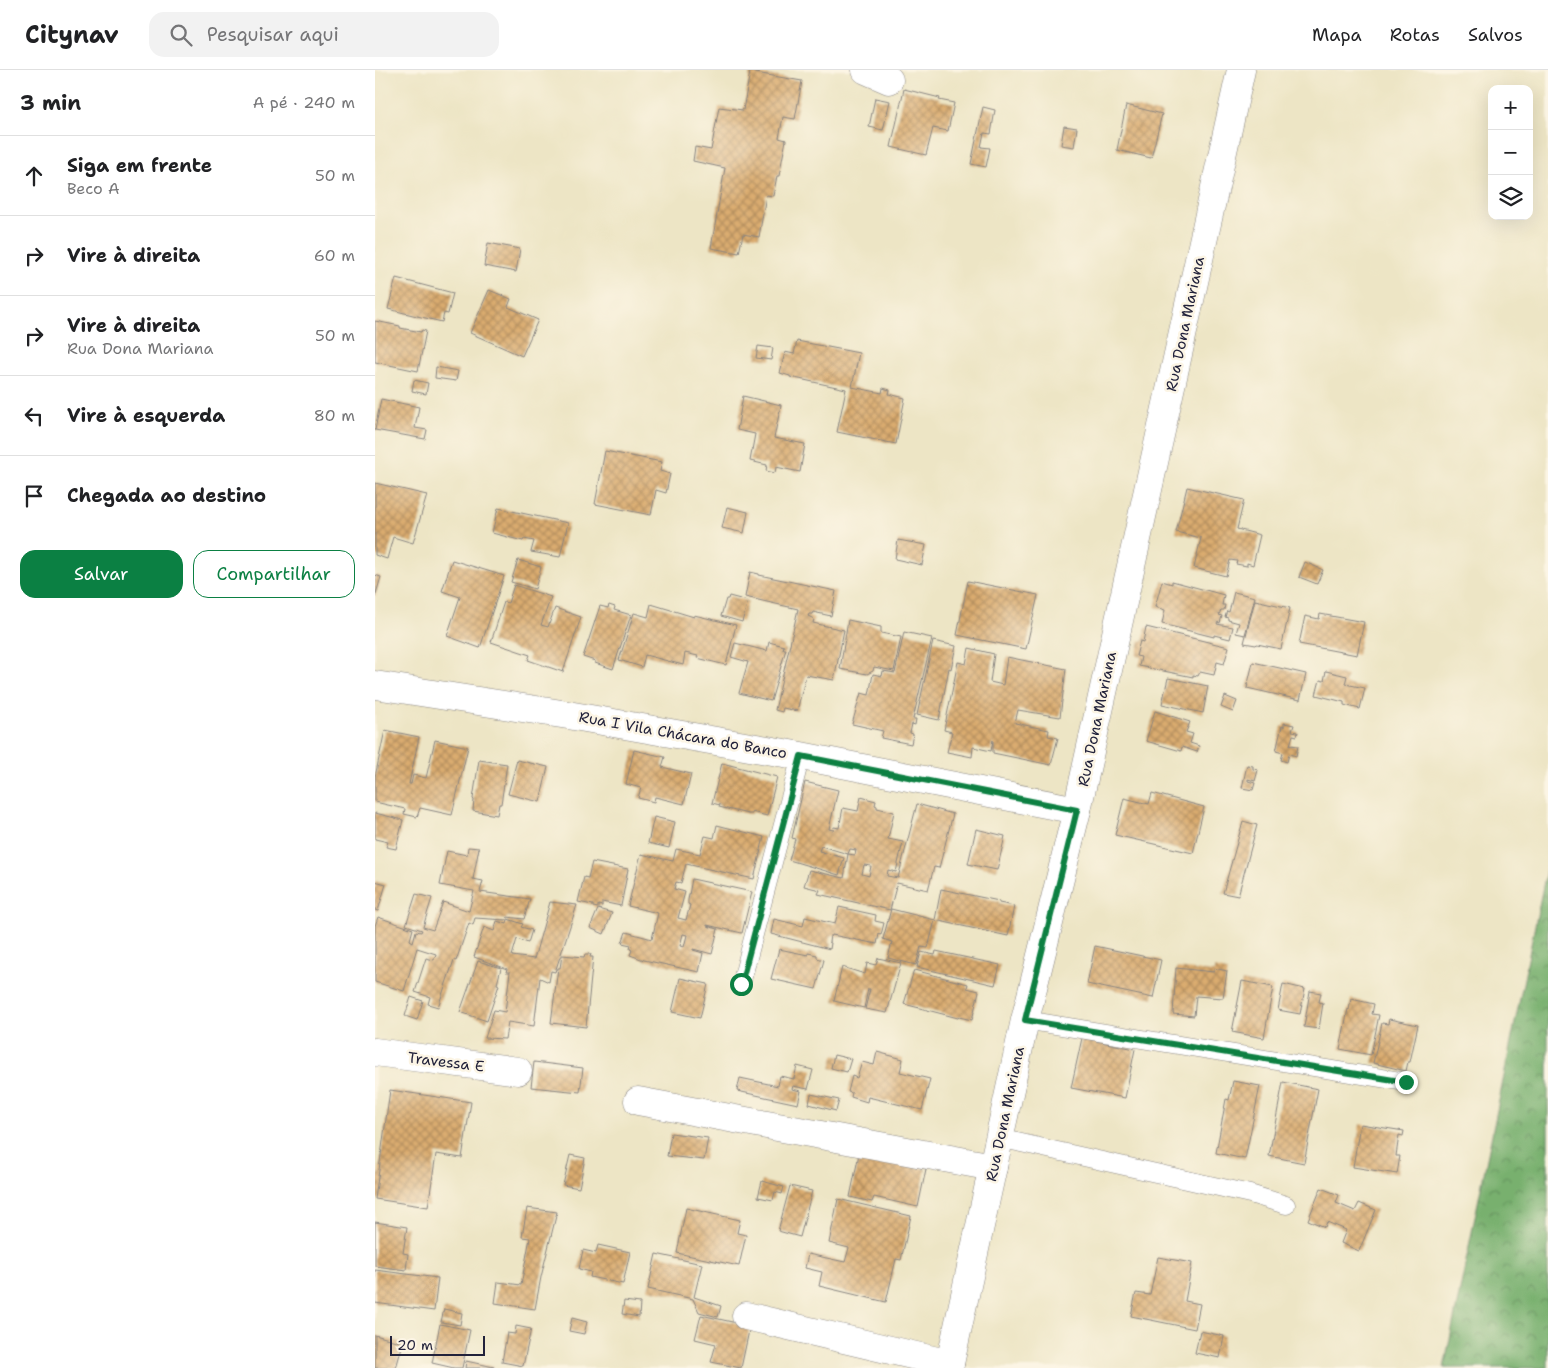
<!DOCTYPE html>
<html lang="pt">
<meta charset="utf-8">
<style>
body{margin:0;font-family:"Shantell Sans",sans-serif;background:#f2f2f2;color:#202124}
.controls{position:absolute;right:15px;top:15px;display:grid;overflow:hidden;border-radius:10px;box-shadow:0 5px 20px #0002}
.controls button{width:45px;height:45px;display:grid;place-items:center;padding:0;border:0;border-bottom:1px solid #e0e0e0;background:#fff;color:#202124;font:25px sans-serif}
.scale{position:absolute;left:15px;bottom:12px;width:95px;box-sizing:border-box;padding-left:5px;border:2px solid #22223b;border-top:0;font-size:14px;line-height:18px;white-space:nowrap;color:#22223b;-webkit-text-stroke:4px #fcf5e5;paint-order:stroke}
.stop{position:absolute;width:15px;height:15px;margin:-11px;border:4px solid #0b8043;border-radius:50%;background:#fff}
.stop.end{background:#0b8043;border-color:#fff;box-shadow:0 1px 5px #0008}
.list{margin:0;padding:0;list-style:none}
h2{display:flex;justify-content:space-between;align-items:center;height:65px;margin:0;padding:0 20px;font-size:21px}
h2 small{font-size:16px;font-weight:400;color:#757577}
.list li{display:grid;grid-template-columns:32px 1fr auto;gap:15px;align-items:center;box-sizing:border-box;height:80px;padding:0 20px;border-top:1px solid #e0e0e0}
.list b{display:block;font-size:19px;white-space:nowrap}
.list p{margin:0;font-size:16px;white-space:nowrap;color:#757577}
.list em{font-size:16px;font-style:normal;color:#757577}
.actions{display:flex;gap:10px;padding:15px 20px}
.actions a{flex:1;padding:11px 0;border:1px solid #0b8043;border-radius:15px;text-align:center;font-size:18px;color:#0b8043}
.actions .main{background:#0b8043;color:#fff}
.icon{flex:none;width:28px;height:28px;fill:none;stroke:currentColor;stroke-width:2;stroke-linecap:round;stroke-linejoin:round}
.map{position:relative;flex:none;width:1173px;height:1298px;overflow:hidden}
header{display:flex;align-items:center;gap:30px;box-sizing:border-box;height:70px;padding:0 25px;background:#fff;border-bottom:1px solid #e0e0e0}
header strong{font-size:24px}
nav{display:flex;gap:28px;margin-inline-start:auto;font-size:18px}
.search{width:350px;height:45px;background:#f2f2f2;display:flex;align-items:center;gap:12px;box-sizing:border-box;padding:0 18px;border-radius:15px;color:#757577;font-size:19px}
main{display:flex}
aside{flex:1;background:#fff}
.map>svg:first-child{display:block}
.forest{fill:url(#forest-crowns);stroke:#4d6954}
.building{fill:url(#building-cross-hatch);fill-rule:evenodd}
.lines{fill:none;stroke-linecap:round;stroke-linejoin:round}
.service-casing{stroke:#888480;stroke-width:19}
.minor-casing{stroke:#888480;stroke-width:29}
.service{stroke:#fff;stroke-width:18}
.minor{stroke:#fff;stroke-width:28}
.route{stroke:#0b8043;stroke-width:6}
.labels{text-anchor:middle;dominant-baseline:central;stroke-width:5;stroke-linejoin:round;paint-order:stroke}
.street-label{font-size:15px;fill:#22223b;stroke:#fcf5e5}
</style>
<header>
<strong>Citynav</strong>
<div class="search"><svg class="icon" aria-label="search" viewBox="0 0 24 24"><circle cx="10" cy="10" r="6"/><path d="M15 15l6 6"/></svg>Pesquisar aqui</div>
<nav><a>Mapa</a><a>Rotas</a><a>Salvos</a></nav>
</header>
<main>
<aside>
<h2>3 min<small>A pé · 240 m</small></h2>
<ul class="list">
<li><svg class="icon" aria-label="ahead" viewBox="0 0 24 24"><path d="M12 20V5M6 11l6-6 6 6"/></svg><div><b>Siga em frente</b><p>Beco A</p></div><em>50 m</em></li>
<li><svg class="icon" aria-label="right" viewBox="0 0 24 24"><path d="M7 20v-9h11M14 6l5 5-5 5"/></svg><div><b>Vire à direita</b></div><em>60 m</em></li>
<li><svg class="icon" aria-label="right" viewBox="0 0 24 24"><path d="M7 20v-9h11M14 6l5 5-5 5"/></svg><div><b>Vire à direita</b><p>Rua Dona Mariana</p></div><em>50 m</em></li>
<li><svg class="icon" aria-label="left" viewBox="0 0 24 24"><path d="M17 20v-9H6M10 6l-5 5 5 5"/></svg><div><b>Vire à esquerda</b></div><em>80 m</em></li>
<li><svg class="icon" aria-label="arrive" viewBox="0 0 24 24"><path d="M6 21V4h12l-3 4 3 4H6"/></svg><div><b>Chegada ao destino</b></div></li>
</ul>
<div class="actions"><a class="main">Salvar</a><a>Compartilhar</a></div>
</aside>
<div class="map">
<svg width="1173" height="1298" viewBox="0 0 1173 1298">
<defs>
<pattern id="forest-crowns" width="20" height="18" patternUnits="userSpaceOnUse" patternTransform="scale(1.25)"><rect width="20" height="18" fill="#78b06e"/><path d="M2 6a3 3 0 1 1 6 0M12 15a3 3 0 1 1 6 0" fill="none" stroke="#628f5c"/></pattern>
<pattern id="building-cross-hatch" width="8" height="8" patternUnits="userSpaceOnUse" patternTransform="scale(1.25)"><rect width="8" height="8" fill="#daac70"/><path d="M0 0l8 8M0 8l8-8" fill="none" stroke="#b08c5d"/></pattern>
</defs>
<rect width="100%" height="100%" fill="#fcf5e5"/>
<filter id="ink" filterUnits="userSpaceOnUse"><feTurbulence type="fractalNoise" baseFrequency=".02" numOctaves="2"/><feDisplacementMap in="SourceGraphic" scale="10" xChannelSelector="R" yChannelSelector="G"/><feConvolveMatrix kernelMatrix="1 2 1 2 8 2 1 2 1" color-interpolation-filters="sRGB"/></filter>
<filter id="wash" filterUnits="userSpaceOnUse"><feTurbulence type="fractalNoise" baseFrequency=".0096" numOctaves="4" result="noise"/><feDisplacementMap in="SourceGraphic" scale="20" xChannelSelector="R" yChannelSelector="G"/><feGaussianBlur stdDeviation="1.12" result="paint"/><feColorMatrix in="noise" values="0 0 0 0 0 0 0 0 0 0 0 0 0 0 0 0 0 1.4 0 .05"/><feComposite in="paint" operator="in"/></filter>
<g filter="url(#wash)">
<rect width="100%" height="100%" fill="#ede5c5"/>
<polygon class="forest" points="1173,792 1173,1298 1069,1298"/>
<g id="blocks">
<g class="building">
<polygon points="375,2 427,11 420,49 408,47 404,68 411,70 404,106 402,106 398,126 391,125 384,167 368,164 364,183 336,178 350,98 318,91 320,77 336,80 344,37 368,40"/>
<polygon points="529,19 565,28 564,30 579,33 573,61 558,58 551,85 516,77"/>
<polygon points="500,28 515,31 508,60 494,57"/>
<polygon points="751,35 787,44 776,88 742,80"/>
<polygon points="608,37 620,40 616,64 609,63 606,77 615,78 611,97 596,94"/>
<polygon points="689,56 702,58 699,77 686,75"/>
<polygon points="113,173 145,179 141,202 109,196"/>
<polygon points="21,208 78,223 73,244 69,243 67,252 13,239"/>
<polygon points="114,220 136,229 133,237 163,250 147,286 95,263"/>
<polygon points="0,251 25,256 25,258 46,262 47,260 51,261 43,301 0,292"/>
<polygon points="422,271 484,283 477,317 507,323 508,318 515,320 514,324 530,328 521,374 462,362 471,319 415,307 415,306 405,303 410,282 419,284"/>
<polygon points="383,276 398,278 396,290 381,288"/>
<polygon points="61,297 83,301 81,311 60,308"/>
<polygon points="39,310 53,313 51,324 37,321"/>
<polygon points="368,326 406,335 399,368 430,374 425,402 401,397 400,403 391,401 392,395 375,391 380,364 362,360"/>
<polygon points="6,329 44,337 40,358 52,360 50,369 0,360"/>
<polygon points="230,381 287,392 285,401 295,404 291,423 281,420 276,445 220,434"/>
<polygon points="0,413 52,425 38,473 18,467 12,489 0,485"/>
<polygon points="812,417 869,430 862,459 885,465 878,495 872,493 872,496 861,494 862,491 855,490 851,506 819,498 826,468 801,462"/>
<polygon points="352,437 373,442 369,463 347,458"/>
<polygon points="123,438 193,453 185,487 156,482 159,471 149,469 148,471 117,463"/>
<polygon points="523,470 551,475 547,495 520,489"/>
<polygon points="77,490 129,506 105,578 72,566 85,527 67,521"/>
<polygon points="143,490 166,497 160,519 136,512"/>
<polygon points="930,492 948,500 942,514 924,507"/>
<polygon points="375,502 384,504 384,505 461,521 456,546 438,542 437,544 434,544 433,546 439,549 438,553 469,560 459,610 431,605 422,641 408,638 407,642 400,640 423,539 370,527"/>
<polygon points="0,505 6,507 0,527"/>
<polygon points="593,511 663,525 651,579 582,565"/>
<polygon points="787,511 797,514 797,511 849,525 847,535 850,535 849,540 846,540 844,545 847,546 845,553 843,552 842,554 858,557 855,569 839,565 839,567 787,554 790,540 780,537"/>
<polygon points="139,515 176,527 166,555 173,557 180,538 206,547 188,602 153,590 155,585 116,572 129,532 133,533"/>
<polygon points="859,522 880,527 870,565 861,563 864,553 853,550 853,548 850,547 852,541 854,542"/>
<polygon points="354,526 373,531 367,552 346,546 351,529 353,529"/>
<polygon points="880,530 915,538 906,579 882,574 881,575 869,573"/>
<polygon points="276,534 319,547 319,545 361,555 351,595 322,588 323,586 310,583 308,595 270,585 267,597 244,590 259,543 273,547"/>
<polygon points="234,535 240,537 239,540 256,545 238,599 220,593 220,591 208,587 225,536 233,538"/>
<polygon points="945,544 989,552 982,585 924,574 930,546 944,549"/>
<polygon points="473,550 506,557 506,563 526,567 519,601 499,597 498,601 492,604 465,599"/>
<polygon points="771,557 854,577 849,594 842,592 839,605 825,602 823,606 818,605 818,607 764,596 766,587 761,586 765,571 768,572"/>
<polygon points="529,562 557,568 538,649 541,649 540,655 537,654 535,663 538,664 536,674 506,668 508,661 477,654 486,623 494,625 498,604 507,606 508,601 520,603"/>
<polygon points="558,571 581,576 576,599 574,598 564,650 542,645"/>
<polygon points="394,572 409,576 408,579 411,579 396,631 364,623 373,592 356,587 360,573 392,581"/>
<polygon points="594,578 619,584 615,612 628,615 632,587 691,599 685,647 643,640 640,653 674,660 673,666 683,668 676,695 618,683 618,670 616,681 598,677 597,687 572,682 577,662 569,660 583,592 591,594"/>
<polygon points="878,592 931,604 925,630 872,618"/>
<polygon points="951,601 972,606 970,614 990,618 985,639 969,635 969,632 941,625 945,610 949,611"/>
<polygon points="793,608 833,616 828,643 787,634"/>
<polygon points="850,626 862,631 858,642 846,637"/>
<polygon points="780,641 815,652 811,662 818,664 815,673 824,676 822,682 807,677 806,681 771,671"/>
<polygon points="909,653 919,655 917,661 923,662 922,666 918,665 915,675 923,676 921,686 914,684 912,692 906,690 908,683 901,681 907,656 909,657"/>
<polygon points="10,660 44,667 34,714 36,714 38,705 51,708 60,670 93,677 77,745 45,738 42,747 29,744 30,739 0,732 0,707"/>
<polygon points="259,680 290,687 287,697 316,704 309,734 280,727 279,732 263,728 266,718 251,714"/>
<polygon points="104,690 132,694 126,734 124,734 122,745 98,741 99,730 98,729"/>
<polygon points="142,690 173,697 165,732 133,724"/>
<polygon points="347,693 402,707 392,746 377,742 377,744 373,744 344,737 345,735 337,733"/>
<polygon points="872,695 878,696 878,699 883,700 880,711 873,709 873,711 880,713 878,720 867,718"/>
<path d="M430 712 463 720 454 759 458 760 459 757 464 758 468 738 483 741 486 727 501 731 500 735 502 736V738L519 742 513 769 528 772 521 802 513 800 512 806 523 808 542 734 578 744 564 798 559 797 553 820 522 813 515 840 443 824 445 820 429 816 434 800 469 808 473 784 480 785 481 780 475 779 473 784 446 776 444 781 469 788 464 805 414 790 420 769 417 768ZM489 795 496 796 494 806 487 804Z"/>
<polygon points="777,723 829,737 818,783 740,765 749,728 774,734"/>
<polygon points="0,743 28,750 21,779 11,777 13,772 0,769"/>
<polygon points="279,747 300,752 294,778 273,773"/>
<polygon points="868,751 882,755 863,826 848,823"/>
<path d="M342 755 389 767 379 809 311 794 306 813 301 812 299 819 310 822 303 848 311 850 315 835 313 834V830L317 809 377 822 367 863 332 855V856L343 859 337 884 318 879V880L328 883 324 902 269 890 255 885 257 880 255 879 256 875 247 873 251 862 277 869 283 843 253 836 266 784 298 791 301 779 325 784 330 766 339 768ZM308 864 312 865 309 877 305 876Z"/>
<polygon points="601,759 630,766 622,800 593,794"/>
<polygon points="93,777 104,778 98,809 108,811 105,822 155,829 149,849 132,847 131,850 100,848 98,855 94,853 81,891 79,890 63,937 53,934 55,927 40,922 51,888 59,890 61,884 42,878 29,921 0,912 0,856 3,847 38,859 35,870 38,872 41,861 46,862 47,860 31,855 41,824 57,828 48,857 58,860 68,832 94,841 99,821 65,815 72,781 92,785"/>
<polygon points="217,792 253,799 246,836 227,832 227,836 223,835 223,838 218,837 218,835 203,832 209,807 213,808"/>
<polygon points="0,811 11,814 3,841 0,840"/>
<polygon points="566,819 624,831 624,833 639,836 633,866 560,850"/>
<polygon points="175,832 202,835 180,902 176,901 174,912 165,908 159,956 133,952 130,969 110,968 119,940 130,942 135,902 131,902 132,899 99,887 109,857 119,861 122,851 132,854 133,849 148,854 146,857 157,860 153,873 142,869 137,886 159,889"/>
<polygon points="464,837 501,845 500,851 509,853 506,865 504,864 502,874 457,865 457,866 455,866 454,872 456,873 455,879 396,864 399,849 428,856 430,847 460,854"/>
<polygon points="223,839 237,843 229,864 215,858"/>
<polygon points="516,839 560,850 553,878 546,877 541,895 513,888 517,872 508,869"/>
<polygon points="720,876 786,890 778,928 712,914"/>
<polygon points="404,879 433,885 433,883 442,885 442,888 449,890 441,919 396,909"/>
<polygon points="561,881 625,895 620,915 542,897 546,882 560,885"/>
<polygon points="210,884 216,884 215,887 218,887 211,957 176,953 183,898 185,898 187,885 209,887"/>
<polygon points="503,888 526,893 512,943 490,939 495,919 493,919 489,938 459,931 467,897 490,904 492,893 501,895"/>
<polygon points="103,891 126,898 122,914 124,915 112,951 85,942"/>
<polygon points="801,898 839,902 839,898 852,901 848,928 821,926 819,946 798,944"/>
<polygon points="539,900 593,914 592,918 604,921 597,950 584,947 583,948 529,934"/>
<polygon points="305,908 333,914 325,948 297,942"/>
<polygon points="867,911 898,917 889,968 857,962"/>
<polygon points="908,914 930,919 925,944 903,940"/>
<polygon points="935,921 946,923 944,932 948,933 944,959 929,957"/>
<polygon points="36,927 48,931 42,950 30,946"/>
<polygon points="976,929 999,934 997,944 1004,945 996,985 965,979 973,939 974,940"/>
<polygon points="1014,949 1043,955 1035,992 1033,992 1031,1001 998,993 1007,953 1013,954"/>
<polygon points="707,968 760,979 750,1028 696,1018"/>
<polygon points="502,982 528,989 525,1002 555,1009 547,1040 493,1027 492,1032 476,1027 477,1023 473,1022 477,1006 482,1008 487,992 499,995"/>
<polygon points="459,985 476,989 472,1002 456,998"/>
<polygon points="159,992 208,998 205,1022 156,1017"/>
<polygon points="422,996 438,1000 433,1019 418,1016 417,1019 426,1021 423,1034 362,1021 365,1008 403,1016 405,1006 419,1009"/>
<polygon points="858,1011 885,1016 870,1089 841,1083 851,1029 854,1030"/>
<polygon points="908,1012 943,1019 929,1093 894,1086"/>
<polygon points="15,1020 96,1032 87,1088 61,1084 53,1137 0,1129"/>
<polygon points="436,1024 464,1030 461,1041 434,1034"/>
<polygon points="985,1054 1029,1061 1028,1066 1024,1065 1021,1086 1025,1086 1022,1104 978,1097"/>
<polygon points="296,1063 333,1068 329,1090 292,1086"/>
<polygon points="484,1084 551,1099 543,1137 499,1127 497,1132 475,1127"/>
<polygon points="195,1085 210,1088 204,1118 188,1115"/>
<polygon points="387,1111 409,1117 407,1124 400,1122 398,1130 383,1127"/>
<polygon points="415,1116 437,1121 425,1167 403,1161"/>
<polygon points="946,1118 964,1125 961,1133 980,1141 984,1133 1001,1140 984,1181 966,1173 971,1160 952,1152 950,1157 933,1150"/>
<polygon points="463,1129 536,1146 526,1190 521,1189 511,1232 444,1216 447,1202 430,1198 433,1184 470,1192 474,1178 454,1173"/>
<polygon points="152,1138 182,1142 166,1207 160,1239 120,1233 123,1212 146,1215 155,1168 147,1167"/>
<polygon points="311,1138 365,1150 362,1163 371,1165 364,1196 302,1183"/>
<polygon points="0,1152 32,1157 28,1183 33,1184 31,1200 0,1196"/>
<polygon points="223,1175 255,1182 248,1214 215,1207 216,1202 204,1199 208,1180 221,1183"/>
<polygon points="281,1184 327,1194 319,1227 346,1236 343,1247 324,1242 318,1229 273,1219"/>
<polygon points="783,1187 817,1193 810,1231 825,1234 820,1259 756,1246 761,1223 775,1225"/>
<polygon points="0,1200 63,1208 59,1241 0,1233"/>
<polygon points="249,1231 265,1233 264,1247 247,1244"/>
<polygon points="69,1239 87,1243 85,1255 66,1252"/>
<polygon points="326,1245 375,1256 366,1298 336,1292 341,1274 320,1269"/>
<polygon points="197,1248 212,1252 209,1264 194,1261"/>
<polygon points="65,1254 95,1260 87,1298 79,1298 57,1293"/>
<polygon points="141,1256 156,1259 148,1296 127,1292 132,1263 140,1264"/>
<polygon points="825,1261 849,1266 845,1288 820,1283"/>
<polygon points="0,1265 28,1273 21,1298 0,1298"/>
<polygon points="91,1291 119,1297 119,1298 90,1298"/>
</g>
</g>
</g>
<g filter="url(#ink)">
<use href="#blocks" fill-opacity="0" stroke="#888480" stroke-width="1"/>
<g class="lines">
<defs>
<g id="service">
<polyline points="366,914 426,686"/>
<polyline points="650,950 1031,1012"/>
<polyline points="624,1068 875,1124 911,1135"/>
</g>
<g id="minor">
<polyline points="491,0 514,10"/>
<polyline points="0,615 193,645 426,686 702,740"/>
<polyline points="0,982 143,1001"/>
<polyline points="263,1031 618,1097"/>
<polyline points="371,1246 575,1294"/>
<polyline points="574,1298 650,950 702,740 866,0"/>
</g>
</defs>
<use href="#service" class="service-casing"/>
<use href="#minor" class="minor-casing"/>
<use href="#service" class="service"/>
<use href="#minor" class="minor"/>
</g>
</g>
<g class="lines" filter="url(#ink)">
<polyline class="route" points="366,914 426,686 702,740 650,950 1031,1012"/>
</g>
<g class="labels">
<g class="street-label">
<text transform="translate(810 254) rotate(-78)">Rua Dona Mariana</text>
<text transform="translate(722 649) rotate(-78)">Rua Dona Mariana</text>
<text transform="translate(308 665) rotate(10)">Rua I Vila Chácara do Banco</text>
<text transform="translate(71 992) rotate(7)">Travessa E</text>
<text transform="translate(630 1044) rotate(-78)">Rua Dona Mariana</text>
</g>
</g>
</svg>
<div class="controls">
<button>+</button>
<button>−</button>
<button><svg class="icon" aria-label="layers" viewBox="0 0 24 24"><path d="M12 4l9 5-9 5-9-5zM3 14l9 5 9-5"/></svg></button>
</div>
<div class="scale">20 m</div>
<div class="stop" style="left:366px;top:914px"></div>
<div class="stop end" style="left:1031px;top:1012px"></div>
</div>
</main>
